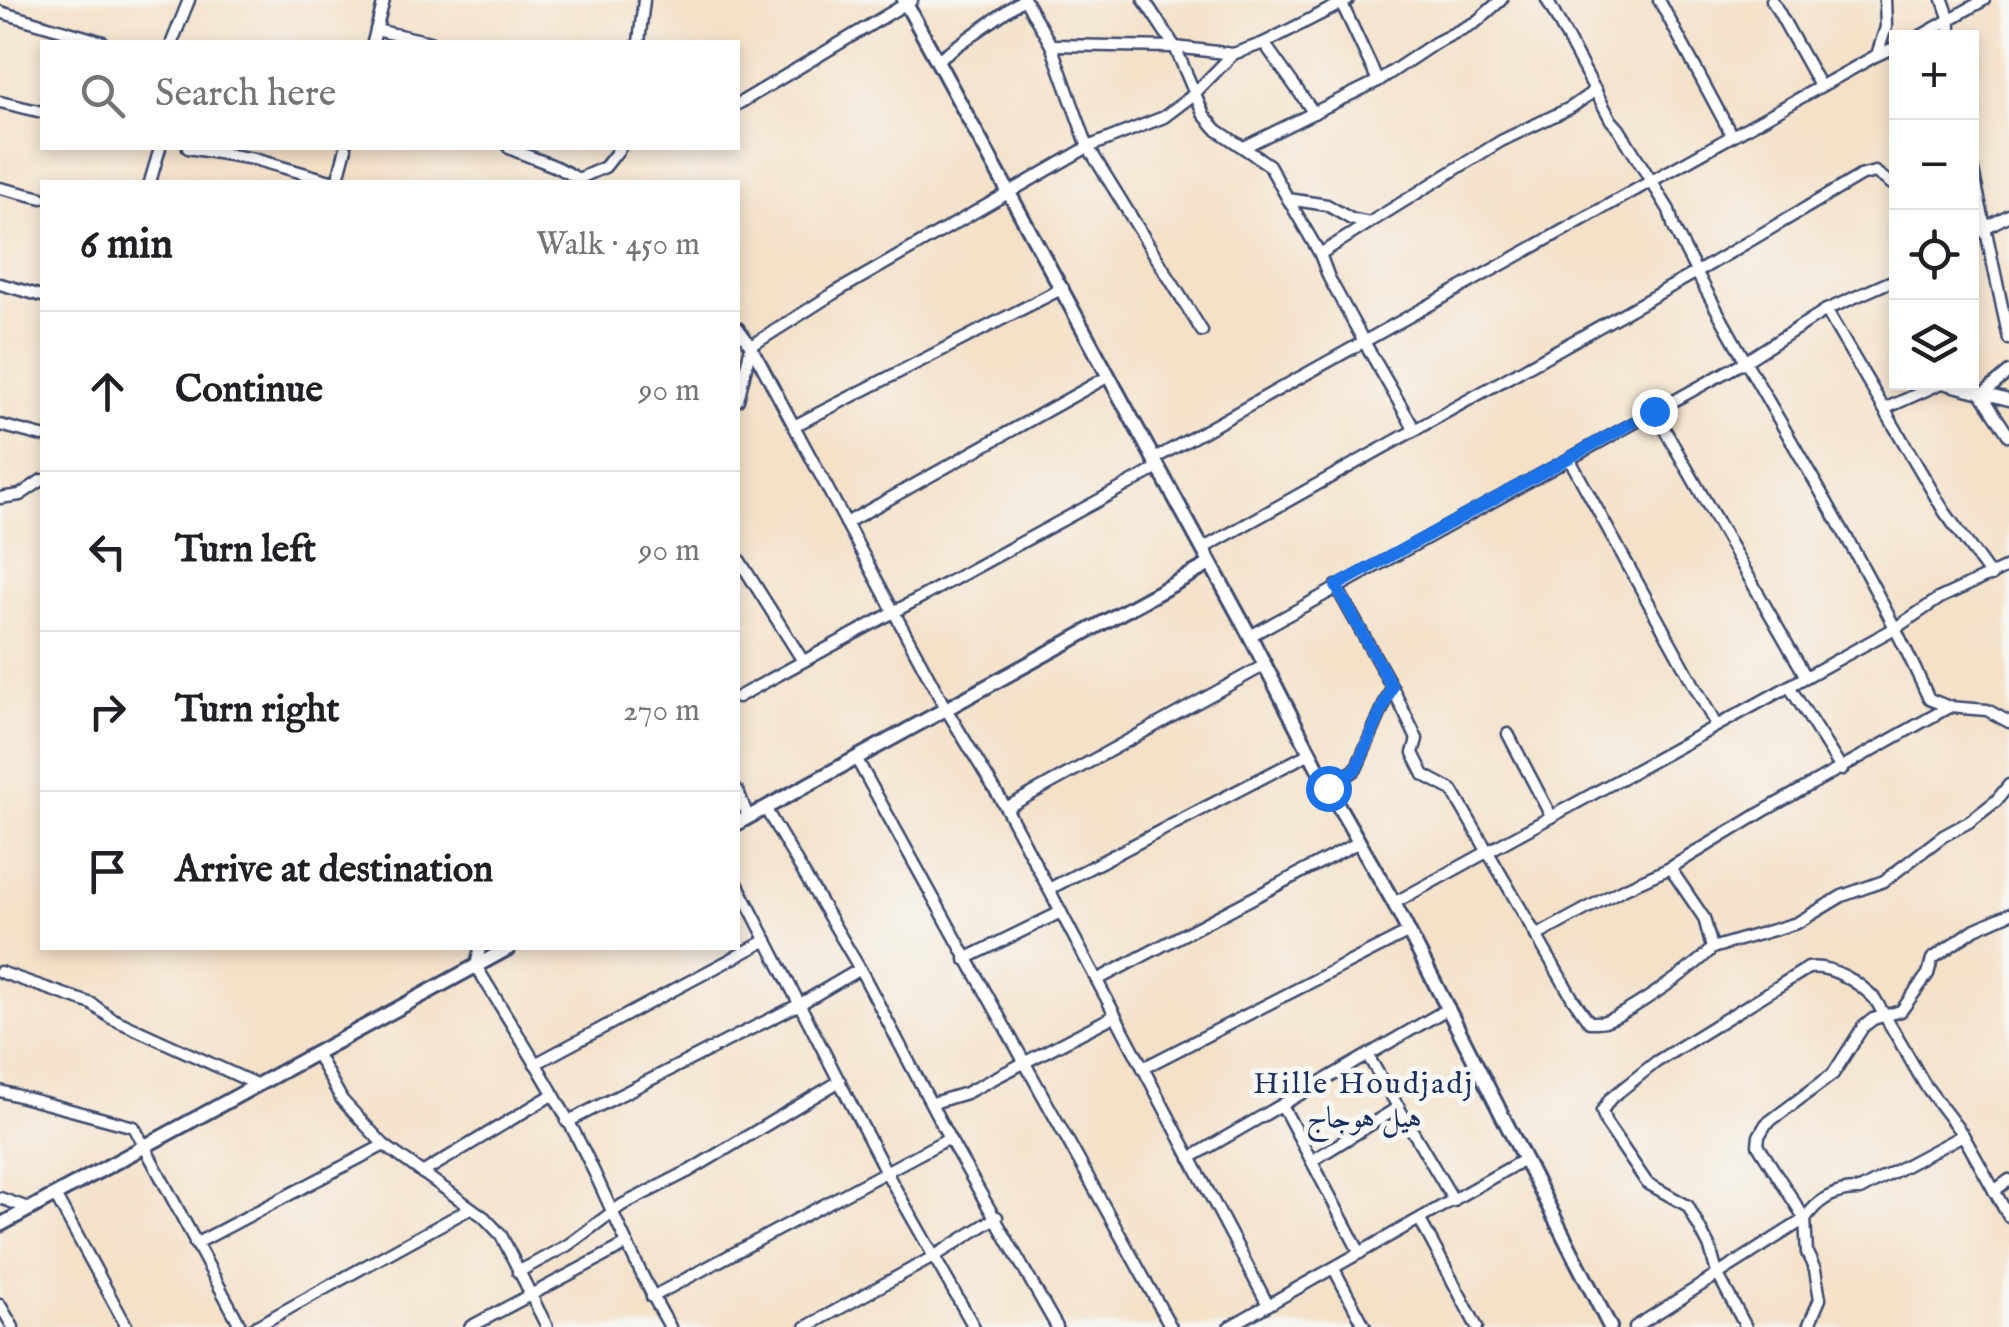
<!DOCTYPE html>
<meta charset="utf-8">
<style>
body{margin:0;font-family:"IM FELL English",Amiri,serif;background:#f2f2f2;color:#202124}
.controls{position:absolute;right:30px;top:30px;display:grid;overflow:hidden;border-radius:0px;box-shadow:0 5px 15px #0003}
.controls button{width:90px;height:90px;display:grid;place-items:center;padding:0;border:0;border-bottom:2px solid #e0e0e0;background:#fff;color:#202124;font:50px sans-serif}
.stop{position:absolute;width:30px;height:30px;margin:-22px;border:8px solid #1a73e8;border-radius:50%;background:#fff}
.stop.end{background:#1a73e8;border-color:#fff;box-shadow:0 2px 10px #0008}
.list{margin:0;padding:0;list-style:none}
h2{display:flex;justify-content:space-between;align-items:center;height:130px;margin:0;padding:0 40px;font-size:42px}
h2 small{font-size:32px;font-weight:400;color:#757577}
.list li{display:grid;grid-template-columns:65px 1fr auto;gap:30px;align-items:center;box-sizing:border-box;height:160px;padding:0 40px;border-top:2px solid #e0e0e0}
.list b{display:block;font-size:38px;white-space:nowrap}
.list em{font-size:32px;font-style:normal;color:#757577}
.icon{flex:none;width:55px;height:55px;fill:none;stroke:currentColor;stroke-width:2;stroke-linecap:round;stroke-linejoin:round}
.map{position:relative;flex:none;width:2009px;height:1327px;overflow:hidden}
.search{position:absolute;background:#fff;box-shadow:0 5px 15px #0003;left:40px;top:40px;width:700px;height:110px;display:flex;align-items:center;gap:25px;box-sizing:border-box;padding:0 35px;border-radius:0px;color:#757577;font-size:38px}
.panel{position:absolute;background:#fff;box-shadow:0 5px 15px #0003;left:40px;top:180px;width:700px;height:770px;border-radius:0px}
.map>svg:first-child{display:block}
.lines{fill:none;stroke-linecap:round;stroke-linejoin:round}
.minor-casing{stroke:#3c4a6e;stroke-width:15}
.tertiary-casing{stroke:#3c4a6e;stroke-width:18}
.minor{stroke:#fff;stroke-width:10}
.tertiary{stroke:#fff;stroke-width:12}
.route{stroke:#1a73e8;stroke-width:12}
.labels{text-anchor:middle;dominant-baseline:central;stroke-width:10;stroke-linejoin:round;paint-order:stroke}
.neighbourhood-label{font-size:30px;letter-spacing:2.5px;fill:#1b2f5e;stroke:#f6f6f2}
</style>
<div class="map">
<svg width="2009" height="1327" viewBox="0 0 2009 1327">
<rect width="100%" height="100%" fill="#f6f6f2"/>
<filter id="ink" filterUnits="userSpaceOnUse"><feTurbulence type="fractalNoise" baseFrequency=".01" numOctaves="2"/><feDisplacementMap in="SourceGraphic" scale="20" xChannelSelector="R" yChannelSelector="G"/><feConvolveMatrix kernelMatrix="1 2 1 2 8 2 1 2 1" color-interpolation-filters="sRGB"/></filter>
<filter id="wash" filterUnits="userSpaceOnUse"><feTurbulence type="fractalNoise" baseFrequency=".0048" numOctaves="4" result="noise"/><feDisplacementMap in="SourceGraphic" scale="40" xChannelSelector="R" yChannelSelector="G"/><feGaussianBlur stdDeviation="2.25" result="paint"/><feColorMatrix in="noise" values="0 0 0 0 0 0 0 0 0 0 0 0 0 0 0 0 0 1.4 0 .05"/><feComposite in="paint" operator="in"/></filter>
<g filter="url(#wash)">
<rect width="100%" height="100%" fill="#f4e1c8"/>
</g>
<g filter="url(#ink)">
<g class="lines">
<defs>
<g id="minor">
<polyline points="1025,0 1051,45 1088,147 1202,331"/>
<polyline points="1144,0 1175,47 1204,115 1217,130 1269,165 1288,199 1327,205 1351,219 1369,223 1501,141 1570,108 1596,90"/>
<path d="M1547 0 1611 120 1619 129 1669 210 1674 228C1753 388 1856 536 1929 699L1949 707 1987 710 2009 722"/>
<polyline points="1659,0 1732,136"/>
<polyline points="1772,0 1820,86"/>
<polyline points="1943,0 1949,17 1951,38"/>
<polyline points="1342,4 1378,81"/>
<polyline points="0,12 103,42"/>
<polyline points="376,30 430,42"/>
<polyline points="1917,38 1984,0"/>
<polyline points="172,42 189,0"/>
<polyline points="373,42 384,0"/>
<polyline points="639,42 644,0"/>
<polyline points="1264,43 1314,113"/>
<polyline points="1051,45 1175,47 1233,54"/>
<polyline points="1877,55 1896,47"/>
<polyline points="937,60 1022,0"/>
<polyline points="0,102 42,112"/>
<polyline points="738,104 912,0"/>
<polyline points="1244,147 1378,81 1435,43 1476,22 1501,0"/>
<polyline points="188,148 254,159 334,182"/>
<path d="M509 148C535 160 554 163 578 179L605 167 620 148"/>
<polyline points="1972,166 2009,339"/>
<polyline points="150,182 160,148"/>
<polyline points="337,182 346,148"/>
<polyline points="0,188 42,198"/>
<polyline points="1288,199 1320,254 1329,278 1363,340 1415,430"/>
<polyline points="1972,235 2009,215"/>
<polyline points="1320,254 1369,223"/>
<polyline points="0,284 42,296"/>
<polyline points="1826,310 1944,511 1991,576"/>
<polyline points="738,328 751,346 946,709 1006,808 1268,1305"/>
<polyline points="2009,372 1982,395 2009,436"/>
<polyline points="738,400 751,346 836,292 1088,147 1164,117 1193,95 1233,54 1264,43 1348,0"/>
<polyline points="1884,409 1942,383 2009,400"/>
<polyline points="1654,411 1806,677"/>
<polyline points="0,425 42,436"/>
<polyline points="794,426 1063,288"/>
<polyline points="1154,459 1877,55 1886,27 1885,0"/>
<polyline points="1570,460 1716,725"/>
<polyline points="0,498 20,495 42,480"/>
<polyline points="846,523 1109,376"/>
<polyline points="1202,549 1697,272 1860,176 1875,172 1896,187"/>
<polyline points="738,558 803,661"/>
<polyline points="1250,636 1744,362 1826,310 1896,279"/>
<polyline points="1789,686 1842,770"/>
<path d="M1392 687 1417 739 1413 753 1424 775 1452 790 1573 999 1589 1022C1591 1022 1603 1022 1605 1021 1628 1014 1697 966 1712 948L1704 918 1670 868"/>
<polyline points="738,697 1158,468"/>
<polyline points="1508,734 1551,816"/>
<polyline points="856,758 1171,1327"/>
<polyline points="1328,788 1356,769 1392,687 1336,586"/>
<polyline points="738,791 748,817"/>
<polyline points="765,808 860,969 949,1138 1057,1327"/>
<polyline points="1006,808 1265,665"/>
<polyline points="738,885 886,1172 974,1327"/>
<polyline points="1049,889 1310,753"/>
<polyline points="1394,903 1897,627 1940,598 2009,566"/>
<polyline points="1536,936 1621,890 1670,868 1762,812 1949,707"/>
<path d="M480 948 476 966C517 1034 562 1102 595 1174 619 1226 641 1277 670 1327"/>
<polyline points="1712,948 1797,923 1842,896 1884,881 1943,836 1969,822 1996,801 2009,785"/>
<polyline points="965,959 1061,912"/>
<polyline points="0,972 92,1004 111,1018 258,1085"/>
<polyline points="1097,980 1359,842"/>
<polyline points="316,1053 342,1100 384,1145 484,1217 501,1235 547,1327"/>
<polyline points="1368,1056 1454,1201"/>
<polyline points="535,1064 767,940"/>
<polyline points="1143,1068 1409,932"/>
<polyline points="0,1091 134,1127 241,1327"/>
<polyline points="933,1103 966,1093 1114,1016"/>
<polyline points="1282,1105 1360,1253"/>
<polyline points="567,1122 800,1004 860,969"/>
<polyline points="1190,1158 1449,1008"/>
<polyline points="1313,1160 1399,1107"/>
<polyline points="422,1173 552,1095"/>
<polyline points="1994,1191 2009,1180"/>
<polyline points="55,1195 127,1327"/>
<polyline points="0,1198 31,1209"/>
<polyline points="1420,1220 1477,1327"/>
<polyline points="195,1244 384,1145"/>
<polyline points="1334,1269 1365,1327"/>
<polyline points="518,1272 568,1245 622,1205 689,1171 840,1081"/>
<polyline points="652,1297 949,1138"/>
<polyline points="0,1305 13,1327"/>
<polyline points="255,1327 471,1208"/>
<polyline points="470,1327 625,1245"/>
<polyline points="806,1327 935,1256 997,1217"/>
<polyline points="1229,1327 1525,1159"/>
<path d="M1635 1327 1805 1219C1818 1199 1836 1189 1860 1190L1963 1135"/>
<path d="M1746 1327 1717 1273 1710 1248 1688 1206 1647 1183 1606 1123 1602 1111 1610 1099 1656 1062 1808 968C1831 964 1860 983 1875 999L1925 1085 1963 1135 2009 1217"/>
<polyline points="1808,1327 1820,1299 1815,1270 1807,1253 1805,1219 1758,1145 1759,1136 1766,1124 1833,1074 1863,1027 1873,1019 1901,1011 1928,974 1932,959 1975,929 2009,914"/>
</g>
<g id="tertiary">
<polyline points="904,0 1250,636 1328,788 1394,903 1610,1327"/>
<polyline points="738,823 1210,564"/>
<polyline points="0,1225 509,948"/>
</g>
</defs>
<use href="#minor" class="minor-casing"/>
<use href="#tertiary" class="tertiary-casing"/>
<use href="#minor" class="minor"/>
<use href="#tertiary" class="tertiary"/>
</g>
</g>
<g class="lines" filter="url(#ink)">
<polyline class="route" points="1328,788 1356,769 1392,687 1336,586 1654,411"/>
</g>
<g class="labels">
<g class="neighbourhood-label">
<text x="1364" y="1085">Hille Houdjadj<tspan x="1364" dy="34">هيل هوجاج</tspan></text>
</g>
</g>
</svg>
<div class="controls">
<button>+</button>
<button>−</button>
<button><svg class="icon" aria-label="locate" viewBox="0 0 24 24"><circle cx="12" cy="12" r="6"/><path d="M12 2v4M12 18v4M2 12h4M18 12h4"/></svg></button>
<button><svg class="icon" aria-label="layers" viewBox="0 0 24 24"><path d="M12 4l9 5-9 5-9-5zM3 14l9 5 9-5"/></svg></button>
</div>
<div class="stop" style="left:1328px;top:788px"></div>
<div class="stop end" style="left:1654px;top:411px"></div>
<div class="search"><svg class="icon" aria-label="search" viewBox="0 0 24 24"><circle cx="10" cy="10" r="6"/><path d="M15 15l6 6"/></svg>Search here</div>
<section class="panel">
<h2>6 min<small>Walk · 450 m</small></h2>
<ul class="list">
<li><svg class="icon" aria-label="ahead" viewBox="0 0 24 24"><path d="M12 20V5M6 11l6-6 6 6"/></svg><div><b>Continue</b></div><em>90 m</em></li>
<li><svg class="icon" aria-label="left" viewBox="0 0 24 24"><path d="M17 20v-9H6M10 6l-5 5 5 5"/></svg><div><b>Turn left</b></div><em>90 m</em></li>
<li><svg class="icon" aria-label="right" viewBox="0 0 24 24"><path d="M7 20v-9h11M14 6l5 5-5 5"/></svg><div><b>Turn right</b></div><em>270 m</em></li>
<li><svg class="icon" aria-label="arrive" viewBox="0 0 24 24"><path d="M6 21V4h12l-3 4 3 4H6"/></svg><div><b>Arrive at destination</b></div></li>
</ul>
</section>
</div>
